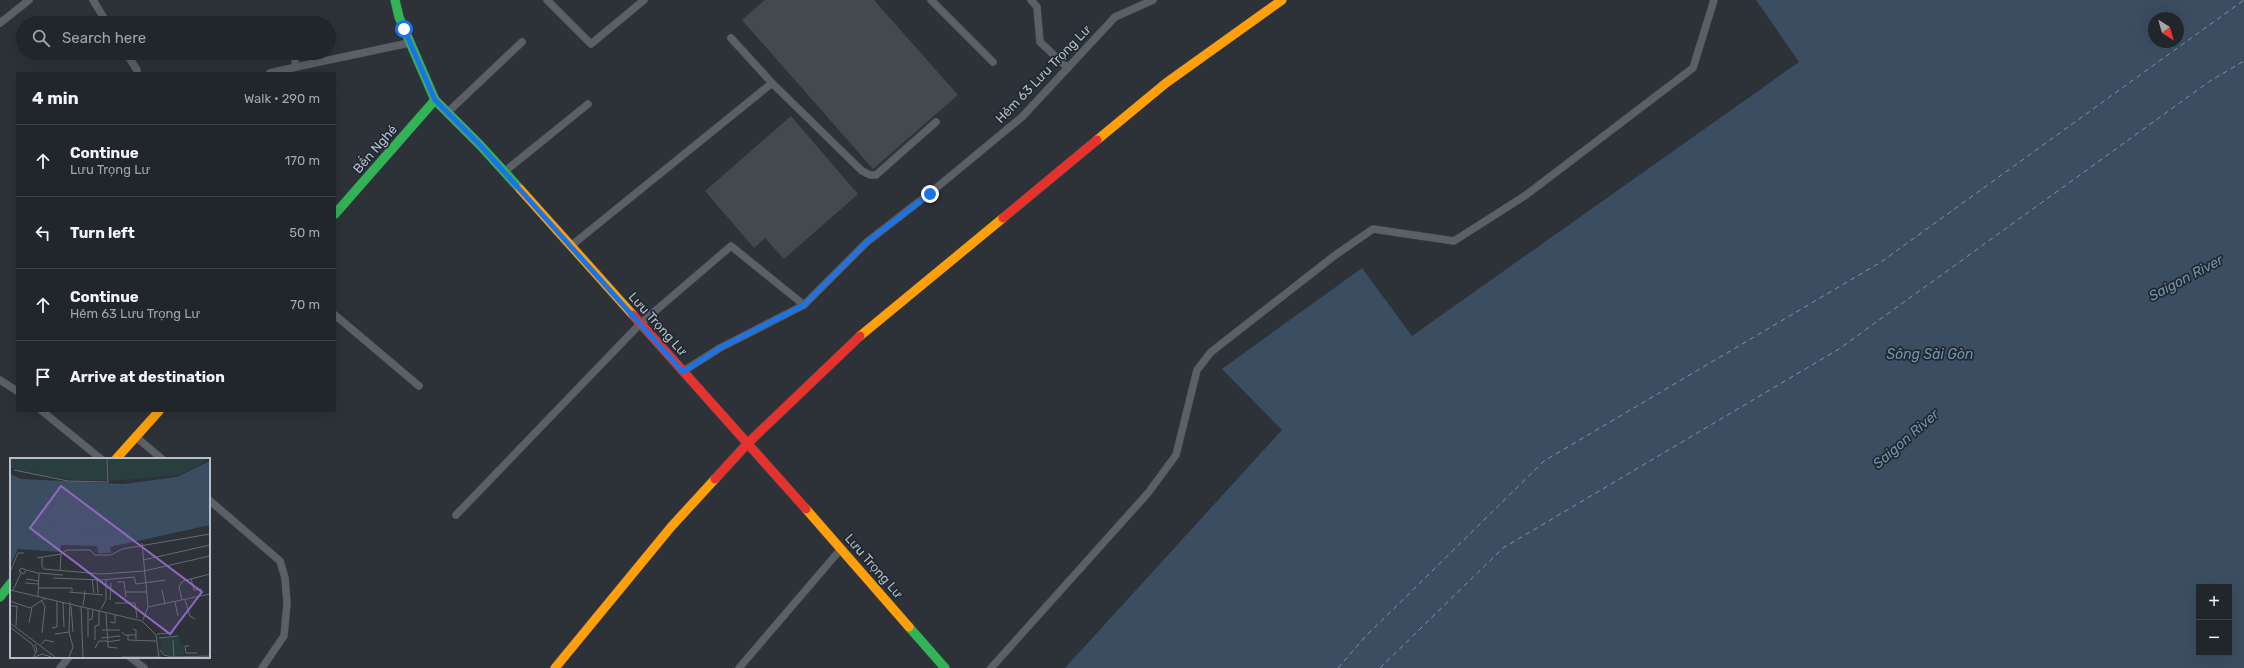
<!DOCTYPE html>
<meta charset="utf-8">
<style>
body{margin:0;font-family:Rubik,sans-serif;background:#292e32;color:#f1f3f6}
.controls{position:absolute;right:12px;bottom:12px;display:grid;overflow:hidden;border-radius:0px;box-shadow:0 4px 16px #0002}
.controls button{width:36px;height:36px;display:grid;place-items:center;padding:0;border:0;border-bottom:1px solid #3e4347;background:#21262a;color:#f1f3f6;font:20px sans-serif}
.compass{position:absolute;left:2148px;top:12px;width:36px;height:36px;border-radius:50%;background:#21262a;box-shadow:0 4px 16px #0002;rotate:143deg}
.stop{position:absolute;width:12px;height:12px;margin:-9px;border:3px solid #1a73e8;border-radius:50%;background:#fff}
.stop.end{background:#1a73e8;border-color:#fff;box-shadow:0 1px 4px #0008}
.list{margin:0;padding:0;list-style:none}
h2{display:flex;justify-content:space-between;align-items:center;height:52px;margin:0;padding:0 16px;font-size:17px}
h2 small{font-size:13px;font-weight:400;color:#a2a5a8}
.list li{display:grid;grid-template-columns:26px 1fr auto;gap:12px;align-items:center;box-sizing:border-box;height:72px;padding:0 16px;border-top:1px solid #3e4347}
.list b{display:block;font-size:15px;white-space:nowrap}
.list p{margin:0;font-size:13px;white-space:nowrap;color:#a2a5a8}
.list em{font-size:13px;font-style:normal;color:#a2a5a8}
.icon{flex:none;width:22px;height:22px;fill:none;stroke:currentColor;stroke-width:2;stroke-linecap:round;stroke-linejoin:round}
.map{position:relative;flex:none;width:2244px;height:668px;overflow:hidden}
.search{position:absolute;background:#21262a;box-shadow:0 4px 16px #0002;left:16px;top:16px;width:320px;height:44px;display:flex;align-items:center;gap:10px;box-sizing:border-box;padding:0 14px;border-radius:22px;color:#a2a5a8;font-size:15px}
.panel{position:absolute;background:#21262a;box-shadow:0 4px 16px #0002;left:16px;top:72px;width:320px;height:340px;border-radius:0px}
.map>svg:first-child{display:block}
.water{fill:#3b4e61;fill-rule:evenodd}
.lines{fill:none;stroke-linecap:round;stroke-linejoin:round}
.ferry{stroke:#7892aa;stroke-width:1;stroke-dasharray:5 4;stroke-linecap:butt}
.building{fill:#44494f}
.lane-casing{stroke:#4a4e53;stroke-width:8}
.fast-casing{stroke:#4a4e53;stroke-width:10}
.slow-casing{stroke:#4a4e53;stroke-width:10}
.jam-casing{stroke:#4a4e53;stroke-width:10}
.lane{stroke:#5b6067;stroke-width:7}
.fast{stroke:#30b455;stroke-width:9}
.slow{stroke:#ff9f0a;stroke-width:9}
.jam{stroke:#e5322d;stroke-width:9}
.route{stroke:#1a73e8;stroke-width:5}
.labels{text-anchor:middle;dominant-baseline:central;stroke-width:3.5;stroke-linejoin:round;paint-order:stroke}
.street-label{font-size:13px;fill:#b6bfc9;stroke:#1f2933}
.water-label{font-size:14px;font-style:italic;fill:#7892aa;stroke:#1f2933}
.inset-river{fill:none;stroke:#3b4e61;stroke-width:2}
.inset-road{fill:none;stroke:#636a72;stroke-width:1}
.view{fill:#9367c3;fill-opacity:0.15;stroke:#9367c3;stroke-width:2}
.inset-edge{fill:none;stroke:#b6bfc9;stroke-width:2}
</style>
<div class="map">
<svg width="2244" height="668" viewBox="0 0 2244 668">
<rect width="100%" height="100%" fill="#2c3238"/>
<path class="water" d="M1756 0H2244V668H1065L1282 430 1222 369 1362 268 1412 336 1799 62ZM2154 18H2178V42H2154ZM2199 587H2229V653H2199Z"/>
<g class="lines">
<g class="ferry">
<polyline points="1338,668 1365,637 1544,461 1881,262 2244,0"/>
<polyline points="1380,668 1503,548 1839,349 2210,81 2244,61"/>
</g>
</g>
<g class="building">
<polygon points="765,0 874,0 958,95 873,169 742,20"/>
<polygon points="791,116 858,194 784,259 765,238 754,248 705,191"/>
</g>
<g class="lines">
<defs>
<g id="lane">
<polyline points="93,0 107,23"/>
<polyline points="547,0 591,44 644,0"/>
<polyline points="931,0 993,62"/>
<polyline points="1031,0 1037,7 1040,42 1068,68"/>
<polyline points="0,23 29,0"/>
<polyline points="731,38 772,83 862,171 870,175 876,175 936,122"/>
<polyline points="126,53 137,70"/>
<polyline points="296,67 409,43"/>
<polyline points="270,73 296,67 294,53"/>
<polyline points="448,112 522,42"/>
<polyline points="504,172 588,104"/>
<polyline points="572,245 772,83"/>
<polyline points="335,315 419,386"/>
<polyline points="685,370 720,348 804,305"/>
<polyline points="0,380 17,391"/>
<polyline points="42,411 101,459"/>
<polyline points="136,437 162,459"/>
<polyline points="209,500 280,561 285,578 287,603 284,636 262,668"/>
<polyline points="456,515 640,324 731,246 804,305 867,242 930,193 1022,117 1115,17 1153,0"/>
<polyline points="130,657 144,668"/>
<polyline points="60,668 69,657"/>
<polyline points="739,668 840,550"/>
<polyline points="991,668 1148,493 1176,455 1197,370 1211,352 1334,256 1373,229 1454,241 1526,195 1693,68 1714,0"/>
</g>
<g id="fast">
<polyline points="395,0 399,17 435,100 480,145 520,189"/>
<polyline points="335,214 435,100"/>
<polyline points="0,597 11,583"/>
<polyline points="909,627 945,668"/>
</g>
<g id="slow">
<polyline points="1097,140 1166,83 1282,0"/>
<polyline points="520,189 633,315"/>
<polyline points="860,336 1003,218"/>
<polyline points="116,459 159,411"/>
<polyline points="806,509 909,627"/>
<polyline points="555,668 671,527 715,479"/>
</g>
<g id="jam">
<polyline points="1003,218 1097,140"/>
<polyline points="633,315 806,509"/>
<polyline points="715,479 748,443 860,336"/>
</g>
</defs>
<use href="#lane" class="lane-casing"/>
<use href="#fast" class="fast-casing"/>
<use href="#slow" class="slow-casing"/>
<use href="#jam" class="jam-casing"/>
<use href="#lane" class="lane"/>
<use href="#fast" class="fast"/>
<use href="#slow" class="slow"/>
<use href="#jam" class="jam"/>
</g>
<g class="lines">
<polyline class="route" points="404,29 435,100 480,145 683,372 720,348 804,305 867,242 930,194"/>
</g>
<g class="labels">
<g class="street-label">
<text transform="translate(1043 74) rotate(-46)">Hẻm 63 Lưu Trọng Lư</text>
<text transform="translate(375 149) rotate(-49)">Bến Nghé</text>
<text transform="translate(658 324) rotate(48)">Lưu Trọng Lư</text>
<text transform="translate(874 566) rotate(49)">Lưu Trọng Lư</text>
</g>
<g class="water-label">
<text transform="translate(2186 278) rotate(-28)">Saigon River</text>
<text x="1930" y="354">Sông Sài Gòn</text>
<text transform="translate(1906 439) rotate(-41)">Saigon River</text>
</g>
</g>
<g transform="translate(10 458)">
<rect width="200" height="200" fill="#2c3238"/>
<path d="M0 1H96L97 22H64L24 17 26 9 22 16 7 12 6 8 4 11 0 9ZM98 1H197L186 9 169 17 99 23ZM169 179 171 187H174V197H159L151 193 150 180Z" fill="#293e3f"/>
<path d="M200 3V67L100 89 101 95H88L87 88 51 87 50 94 8 91 0 108V16L11 21 113 26 167 19Z" fill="#3b4e61"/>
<path class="inset-river" d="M174 47 200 30M0 64 92 71 154 57M0 68 85 74 105 72 153 58 200 29"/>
<path class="inset-road" d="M4 12 58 23 98 24 97 1M132 85 138 149 133 162M27 100 51 96 57 92H80L85 97H101L112 91 200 76M32 100V108L34 111 91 116 134 113 200 98M133 102 200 87M11 110 16 112 14 116 9 113ZM16 112 28 115M50 113 51 96M0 114 8 95H14M43 120 91 122 124 119 126 126 156 122M16 121 29 123M82 121 84 135M87 121 88 135M181 121 184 132 192 131M107 124H114L116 139M15 125 28 126M29 130H62V133M0 132 132 163 146 177 149 199M3 132 11 115M152 132 155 146M59 134 93 137M116 134H136M28 138 29 115 53 117M31 142 35 148 32 175M100 142 101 125M172 142 169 128 173 123 200 116M175 142 180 158 185 161M0 143 20 150 36 140M53 144 54 169M165 144 168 158M105 145H125L127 160M0 148H7L6 168M61 148 63 174M73 148 75 133M71 149 73 199M138 149 200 136M78 151V179M91 151 96 142V121M96 155 98 189 107 190M79 162 82 161 83 152M100 164 105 165V157M0 165 45 199M19 165 22 149M85 168 89 167V152M0 169 22 186 26 195M42 170 47 169V143M123 171 126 172V181M92 172H110M112 174 115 177H126M45 176 59 174M147 176 163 175M118 177V182L146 183M91 180 110 178M149 180 168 178M85 182V168M163 182 164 199M97 184 110 182M31 187 35 182 44 184M179 188H175L176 195H187M85 190 89 183H97M150 192 154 197 162 199M23 199 27 193 25 186M25 199 32 196 41 199M59 199 63 189 59 174 60 144M112 199H134M134 199H151M161 199 200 198"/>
<path class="view" d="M51 28 192 134 160 176 20 70Z"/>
<rect width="200" height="200" class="inset-edge"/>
</g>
</svg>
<div class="controls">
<button>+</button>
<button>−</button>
</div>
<svg class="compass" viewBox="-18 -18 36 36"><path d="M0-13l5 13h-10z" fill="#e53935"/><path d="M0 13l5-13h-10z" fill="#a2a5a8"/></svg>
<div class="stop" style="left:404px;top:29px"></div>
<div class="stop end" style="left:930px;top:194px"></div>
<div class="search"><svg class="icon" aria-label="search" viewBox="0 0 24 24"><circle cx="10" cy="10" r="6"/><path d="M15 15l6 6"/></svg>Search here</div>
<section class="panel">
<h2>4 min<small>Walk · 290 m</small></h2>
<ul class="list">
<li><svg class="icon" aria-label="ahead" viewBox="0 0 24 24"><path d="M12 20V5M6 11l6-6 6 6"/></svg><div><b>Continue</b><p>Lưu Trọng Lư</p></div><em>170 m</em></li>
<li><svg class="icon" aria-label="left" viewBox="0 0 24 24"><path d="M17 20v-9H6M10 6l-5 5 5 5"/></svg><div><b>Turn left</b></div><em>50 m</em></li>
<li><svg class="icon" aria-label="ahead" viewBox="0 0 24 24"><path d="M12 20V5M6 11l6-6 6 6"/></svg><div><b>Continue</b><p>Hẻm 63 Lưu Trọng Lư</p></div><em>70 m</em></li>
<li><svg class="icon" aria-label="arrive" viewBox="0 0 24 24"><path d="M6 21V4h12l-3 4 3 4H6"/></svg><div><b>Arrive at destination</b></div></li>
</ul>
</section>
</div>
